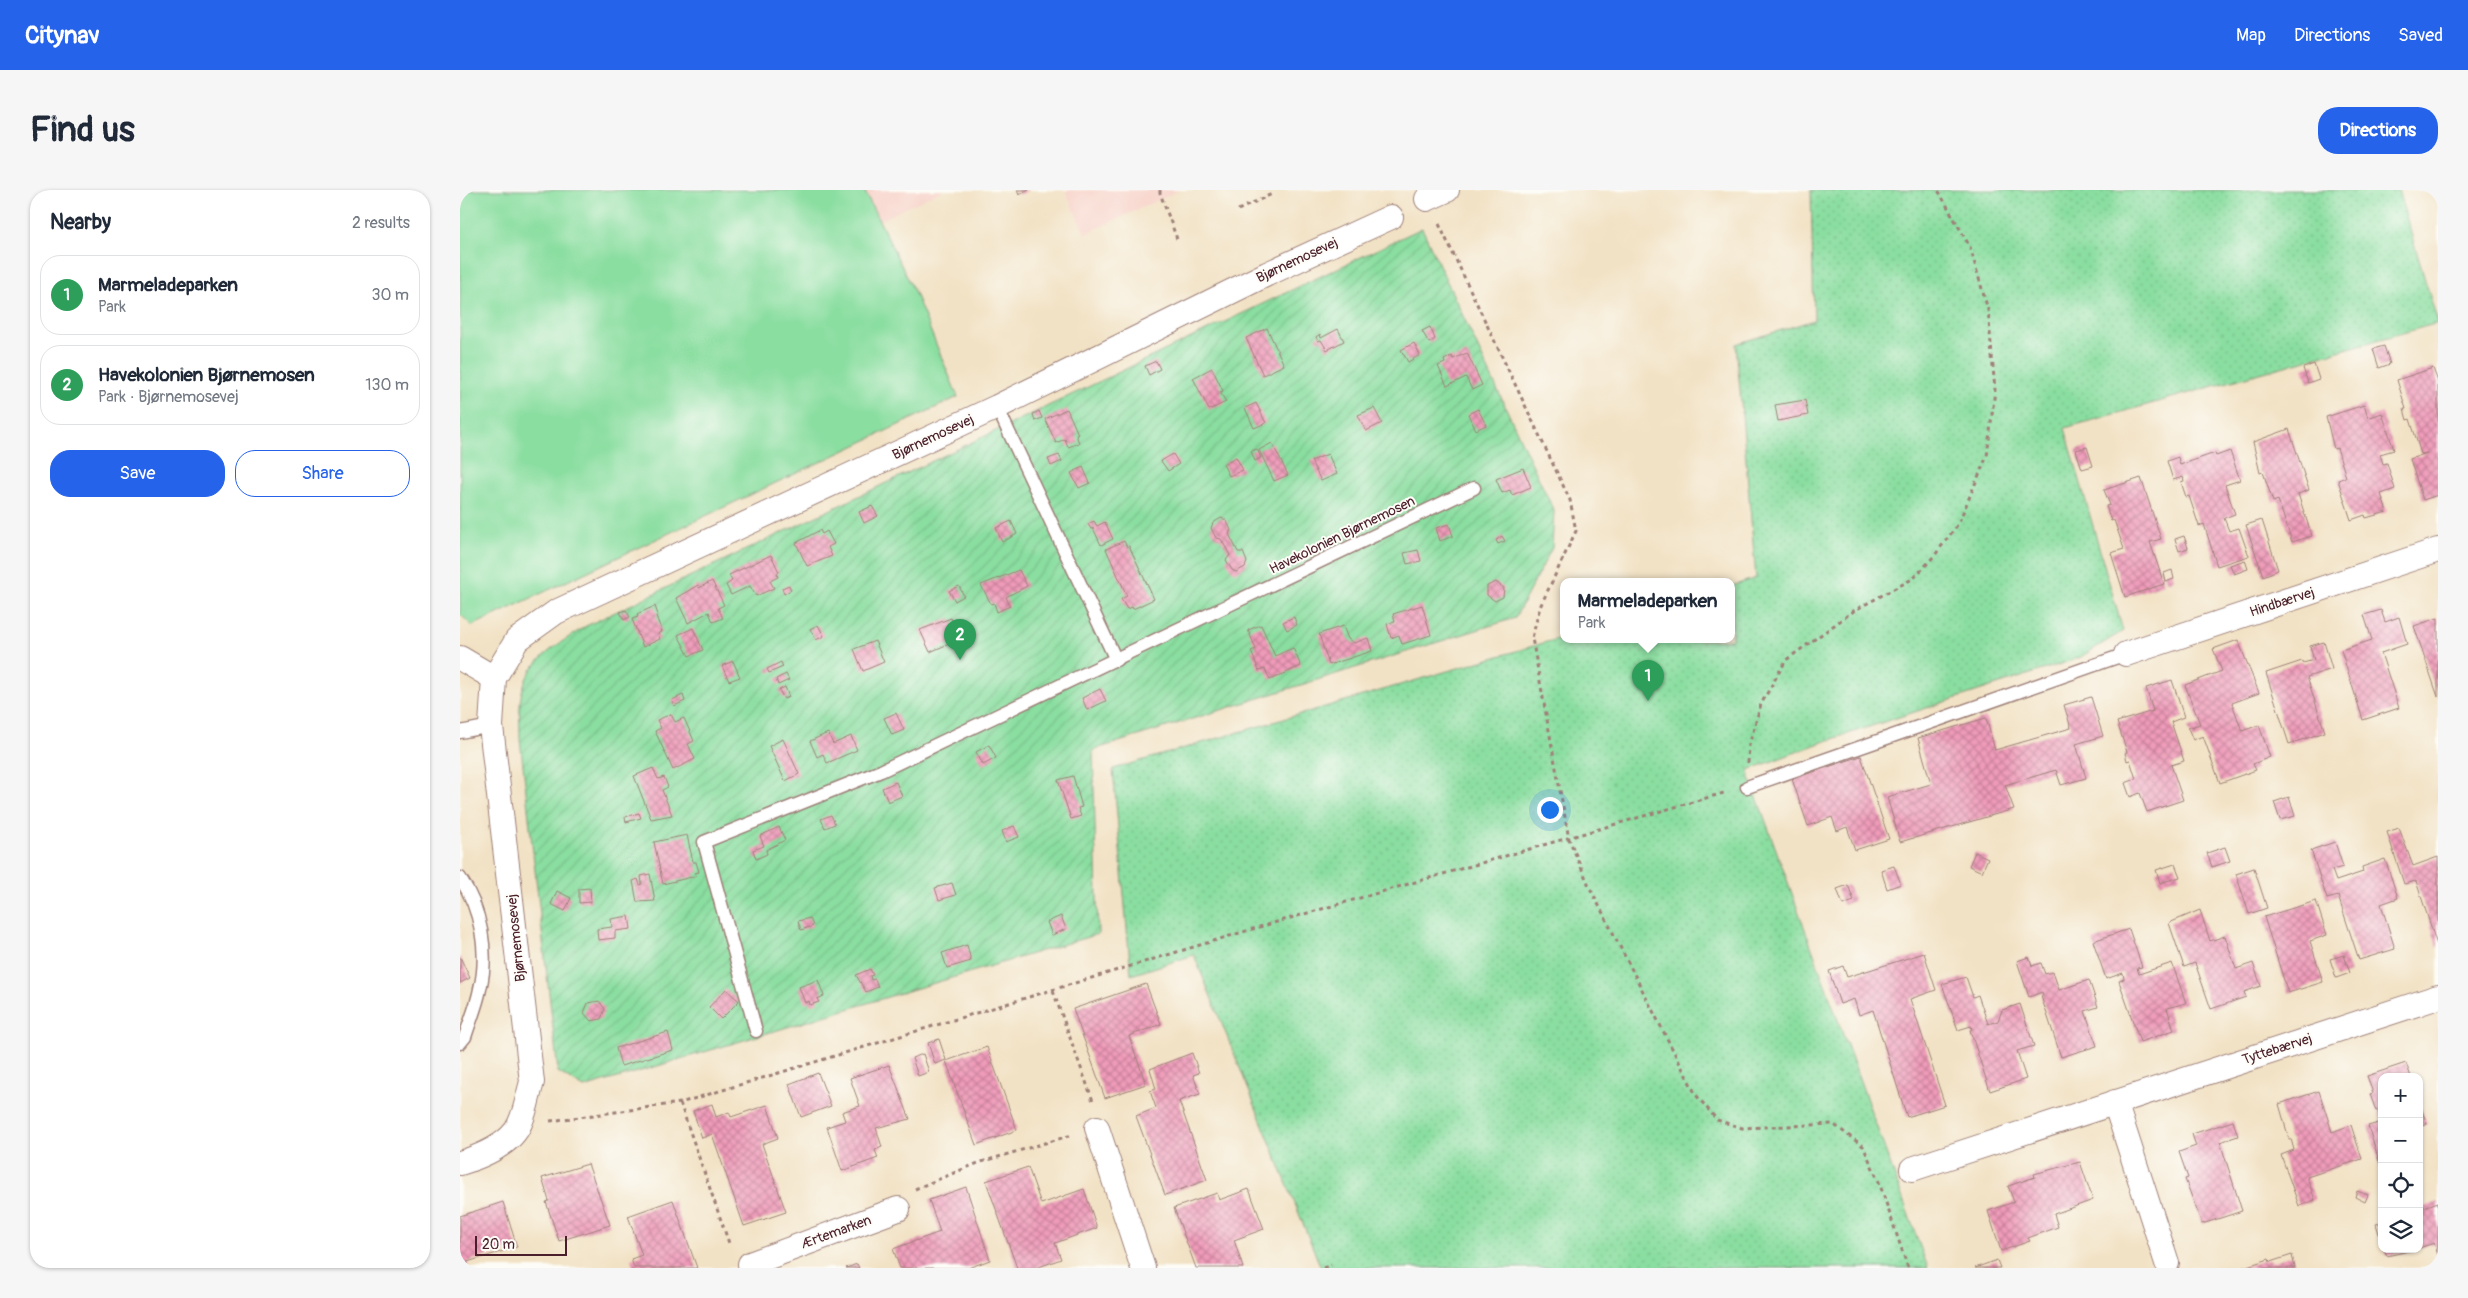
<!DOCTYPE html>
<meta charset="utf-8">
<style>
body{margin:0;font-family:Pangolin,sans-serif;background:#f6f6f7;color:#1f2937}
.controls{position:absolute;right:15px;bottom:15px;display:grid;overflow:hidden;border-radius:10px;box-shadow:0 1px 4px #0004}
.controls button{width:45px;height:45px;display:grid;place-items:center;padding:0;border:0;border-bottom:1px solid #e0e1e3;background:#fff;color:#1f2937;font:25px sans-serif}
.scale{position:absolute;left:15px;bottom:12px;width:92px;box-sizing:border-box;padding-left:5px;border:2px solid #4a1f2b;border-top:0;font-size:14px;line-height:18px;white-space:nowrap;color:#4a1f2b;-webkit-text-stroke:4px #fdfcf7;paint-order:stroke}
.you{position:absolute;left:1089px;top:619px;width:18px;height:18px;margin:-12px;border:4px solid #fff;border-radius:50%;background:#1a73e8;box-shadow:0 0 0 8px #1a73e833}
.badge{display:grid;place-items:center;width:32px;height:32px;border-radius:50%;background:#2563eb;color:#fff;font-size:16px;font-weight:700}
.pin{position:absolute;translate:-50% -41px;filter:drop-shadow(0 1px 2px #0008)}
.pin::after{content:'';position:absolute;top:26px;width:18px;height:15px;background:inherit;clip-path:polygon(0 0,100% 0,50% 100%)}
.popup{position:absolute;left:1100px;top:388px;width:175px;height:65px;box-sizing:border-box;display:grid;place-content:center;border-radius:10px;background:#fff;filter:drop-shadow(0 1px 4px #0005);font-size:16px;white-space:nowrap;color:#747a83}
.popup b{font-size:19px;color:#1f2937}
.popup::after{content:'';position:absolute;left:50%;top:100%;margin-left:-10px;border:10px solid transparent;border-top-color:#fff}
.list{margin:0;padding:0;list-style:none}
h2{display:flex;justify-content:space-between;align-items:center;height:65px;margin:0;padding:0 20px;font-size:21px}
h2 small{font-size:16px;font-weight:400;color:#747a83}
.list li{display:grid;grid-template-columns:32px 1fr auto;gap:15px;align-items:center;box-sizing:border-box;height:80px;margin:0 10px 10px;padding:0 10px;border:1px solid #e0e1e3;border-radius:20px}
.list b{display:block;font-size:19px;white-space:nowrap}
.list p{margin:0;font-size:16px;white-space:nowrap;color:#747a83}
.list em{font-size:16px;font-style:normal;color:#747a83}
.actions{display:flex;gap:10px;padding:15px 20px}
.actions a{flex:1;padding:11px 0;border:1px solid #2563eb;border-radius:20px;text-align:center;font-size:18px;color:#2563eb}
.actions .main{background:#2563eb;color:#fff}
.icon{flex:none;width:28px;height:28px;fill:none;stroke:currentColor;stroke-width:2;stroke-linecap:round;stroke-linejoin:round}
.map{position:relative;flex:none;width:1978px;height:1078px;overflow:hidden;border-radius:20px}
header{display:flex;align-items:center;gap:30px;box-sizing:border-box;height:70px;padding:0 25px;background:#2563eb;color:#fff}
header strong{font-size:24px}
nav{display:flex;gap:28px;margin-inline-start:auto;font-size:18px}
.intro{display:flex;align-items:center;justify-content:space-between;box-sizing:border-box;height:120px;padding:0 30px}
h1{margin:0;font-size:35px}
.button{padding:12px 22px;border-radius:20px;background:#2563eb;color:#fff;font-size:18px;font-weight:700}
main{display:flex;gap:30px;padding:0 30px}
aside{flex:1;background:#fff;border-radius:20px;box-shadow:0 1px 4px #0004}
.map>svg:first-child{display:block}
.built{fill:#f7d1c7}
.grass{fill:#8adea0;stroke:#6a7e66}
.park{fill:url(#park-dots);stroke:#6a7e66}
.garden{fill:url(#garden-furrows);stroke:#6a7e66}
.building{fill:url(#building-cross-hatch)}
.lines{fill:none;stroke-linecap:round;stroke-linejoin:round}
.lane-casing{stroke:#9e8078;stroke-width:15}
.street-casing{stroke:#9e8078;stroke-width:26}
.path{stroke:#9e8078;stroke-width:3;stroke-dasharray:4 4;stroke-linecap:butt}
.lane{stroke:#fff;stroke-width:12}
.street{stroke:#fff;stroke-width:24}
.labels{text-anchor:middle;dominant-baseline:central;stroke-width:4;stroke-linejoin:round;paint-order:stroke}
.street-label{font-size:14px;fill:#4a1f2b;stroke:#fdfcf7}
</style>
<header>
<strong>Citynav</strong>
<nav><a>Map</a><a>Directions</a><a>Saved</a></nav>
</header>
<div class="intro"><h1>Find us</h1><a class="button">Directions</a></div>
<main>
<aside>
<h2>Nearby<small>2 results</small></h2>
<ul class="list">
<li><span class="badge" style="background:#2e9e5b">1</span><div><b>Marmeladeparken</b><p>Park</p></div><em>30 m</em></li>
<li><span class="badge" style="background:#2e9e5b">2</span><div><b>Havekolonien Bjørnemosen</b><p>Park · Bjørnemosevej</p></div><em>130 m</em></li>
</ul>
<div class="actions"><a class="main">Save</a><a>Share</a></div>
</aside>
<div class="map">
<svg width="1978" height="1078" viewBox="0 0 1978 1078">
<defs>
<pattern id="park-dots" width="8" height="8" patternUnits="userSpaceOnUse" patternTransform="scale(1.25)"><rect width="8" height="8" fill="#8adea0"/><path d="M2 2h.1M6 6h.1" fill="none" stroke="#79be8a" stroke-width="1.8" stroke-linecap="round"/></pattern>
<pattern id="garden-furrows" width="10" height="10" patternUnits="userSpaceOnUse" patternTransform="scale(1.25)"><rect width="10" height="10" fill="#8adea0"/><path d="M-1 1l2-2M0 10L10 0M9 11l2-2" fill="none" stroke="#79be8a"/></pattern>
<pattern id="building-cross-hatch" width="8" height="8" patternUnits="userSpaceOnUse" patternTransform="scale(1.25)"><rect width="8" height="8" fill="#ef9bb9"/><path d="M0 0l8 8M0 8l8-8" fill="none" stroke="#c47e97"/></pattern>
</defs>
<rect width="100%" height="100%" fill="#fdfcf7"/>
<filter id="ink" filterUnits="userSpaceOnUse"><feTurbulence type="fractalNoise" baseFrequency=".02" numOctaves="2"/><feDisplacementMap in="SourceGraphic" scale="10" xChannelSelector="R" yChannelSelector="G"/><feConvolveMatrix kernelMatrix="1 2 1 2 8 2 1 2 1" color-interpolation-filters="sRGB"/></filter>
<filter id="wash" filterUnits="userSpaceOnUse"><feTurbulence type="fractalNoise" baseFrequency=".0096" numOctaves="4" result="noise"/><feDisplacementMap in="SourceGraphic" scale="20" xChannelSelector="R" yChannelSelector="G"/><feGaussianBlur stdDeviation="1.12" result="paint"/><feColorMatrix in="noise" values="0 0 0 0 0 0 0 0 0 0 0 0 0 0 0 0 0 1.4 0 .05"/><feComposite in="paint" operator="in"/></filter>
<g filter="url(#wash)">
<rect width="100%" height="100%" fill="#f2e2c5"/>
<g class="built">
<polygon points="404,0 483,0 419,31"/>
<polygon points="605,0 720,0 625,44"/>
</g>
<polygon class="grass" points="0,0 404,0 454,101 498,207 12,436 0,424"/>
<polygon class="park" points="1351,0 1938,0 1978,133 1605,238 1663,441 1619,468 1360,553 1289,580 1290,588 1468,1078 861,1078 734,765 671,785 653,579 1104,447 1104,450 1272,450 1272,396 1296,388 1276,154 1354,130"/>
<path class="garden" d="M962 38 1094 321 1092 358 1055 428 633 560 638 744 124 898 98 882 60 549C60 533 58 513 63 498 71 468 101 453 126 436Z"/>
<g id="blocks">
<g class="building">
<polygon points="557,0 569,0 559,5"/>
<polygon points="970,137 975,149 969,153 962,141"/>
<polygon points="807,138 824,175 803,185 786,148"/>
<polygon points="878,139 884,151 867,160 861,150 858,151 856,147 860,144 861,148"/>
<polygon points="954,153 960,165 948,172 941,160"/>
<polygon points="1924,156 1930,174 1919,178 1913,159"/>
<polygon points="1007,163 1022,195 1012,200 1006,187 987,196 978,176 985,173 984,170 992,166 993,169"/>
<polygon points="696,171 700,179 689,185 685,176"/>
<polygon points="1854,174 1859,189 1848,193 1843,178"/>
<polygon points="752,178 763,201 760,202 766,212 749,220 733,188"/>
<polygon points="1973,178 1978,192 1978,305 1963,310 1950,269 1967,263 1961,264 1950,229 1947,230 1944,219 1946,219 1937,190"/>
<polygon points="1345,210 1348,225 1318,231 1315,215"/>
<polygon points="796,213 806,233 794,238 785,218"/>
<polygon points="1904,215 1908,228 1922,223 1934,260 1920,264 1923,274 1927,273 1935,299 1921,304 1927,322 1906,328 1905,325 1891,330 1878,290 1886,287 1877,258 1874,259 1866,227"/>
<polygon points="914,218 922,233 906,241 898,225"/>
<polygon points="607,219 618,244 616,245 619,253 608,257 605,249 596,253 585,229"/>
<polygon points="1018,219 1026,235 1016,240 1008,224"/>
<polygon points="579,221 582,228 575,231 573,224"/>
<polygon points="1829,239 1849,300 1838,304 1852,346 1832,352 1818,310 1813,312 1803,282 1800,283 1793,252"/>
<polygon points="812,253 828,285 814,291 799,260"/>
<polygon points="1627,257 1633,276 1622,279 1616,260"/>
<polygon points="797,259 801,268 795,271 791,261"/>
<polygon points="1770,261 1780,290 1765,295 1775,324 1764,328 1769,341 1779,338 1789,366 1757,376 1744,334 1739,336 1729,306 1726,307 1721,292 1724,291 1723,287 1713,290 1707,271 1718,267 1720,275 1755,263 1756,266"/>
<polygon points="713,264 719,274 708,281 701,271"/>
<polygon points="868,264 877,284 861,291 851,271"/>
<polygon points="599,265 602,271 591,276 588,269"/>
<polygon points="776,267 783,280 769,286 763,274"/>
<polygon points="623,277 630,293 619,298 611,283"/>
<polygon points="1063,278 1071,297 1052,305 1050,300 1042,303 1036,289"/>
<polygon points="1681,288 1701,349 1690,352 1704,394 1665,407 1651,363 1664,359 1654,330 1651,331 1646,316 1650,315 1644,300"/>
<polygon points="412,316 418,326 404,333 399,322"/>
<polygon points="761,328 766,330 771,340 769,344 778,362 783,362 787,372 785,377 776,382 772,380 766,370 770,365 761,349 756,348 751,338 753,333"/>
<polygon points="1802,330 1818,380 1803,386 1786,335"/>
<polygon points="551,331 557,344 542,352 536,338"/>
<polygon points="634,331 637,336 645,332 653,349 641,355 633,338 631,339 628,334"/>
<polygon points="989,334 993,346 980,351 976,338"/>
<polygon points="360,340 362,344 367,341 374,354 368,357 372,366 347,376 336,353"/>
<polygon points="1042,346 1045,351 1038,354 1036,350"/>
<polygon points="1724,346 1728,358 1719,361 1715,349"/>
<polygon points="664,351 667,357 669,356 694,409 673,419 672,417 667,419 661,409 667,406 646,359"/>
<polygon points="958,360 961,371 947,374 944,363"/>
<polygon points="311,365 319,382 317,383 318,387 310,391 314,398 296,406 290,396 271,405 266,395 272,391 269,385"/>
<polygon points="1785,370 1788,379 1774,384 1770,375"/>
<polygon points="559,380 567,396 546,407 550,416 537,422 534,413 531,414 521,395"/>
<polygon points="1712,380 1714,389 1706,392 1704,383"/>
<polygon points="252,391 264,415 258,418 263,428 253,432 249,422 228,433 216,408 238,395 239,398"/>
<polygon points="1036,392 1044,398 1043,407 1035,411 1027,405 1027,396"/>
<polygon points="329,395 331,400 324,404 322,398"/>
<polygon points="499,396 504,406 495,411 489,401"/>
<polygon points="962,415 971,445 942,454 939,445 931,448 927,434 935,432 933,424"/>
<polygon points="195,416 198,425 196,426 202,442 198,444 200,449 183,457 172,429 178,427 177,424"/>
<polygon points="166,420 170,427 164,430 160,422"/>
<polygon points="1921,420 1925,432 1939,427 1947,454 1921,463 1939,518 1903,530 1881,460 1912,450 1904,425"/>
<polygon points="834,427 837,435 827,440 823,432"/>
<polygon points="491,428 499,445 491,449 493,452 470,462 460,440"/>
<polygon points="1978,428 1978,507 1954,436"/>
<polygon points="358,435 364,446 356,450 350,439"/>
<polygon points="801,435 815,466 833,458 841,476 810,490 805,479 799,481 791,461 796,459 788,440"/>
<polygon points="883,436 888,449 894,453 908,448 912,461 869,475 859,444"/>
<polygon points="233,438 243,460 229,466 218,445"/>
<polygon points="1778,450 1799,503 1772,513 1782,541 1799,535 1810,567 1793,574 1796,580 1760,593 1743,546 1733,550 1728,538 1740,534 1725,495 1762,481 1753,459"/>
<polygon points="415,451 424,472 403,481 394,459"/>
<polygon points="1864,452 1872,479 1847,487 1865,542 1829,554 1806,483 1842,471 1843,473 1854,470 1850,456"/>
<polygon points="273,471 280,487 269,491 262,476"/>
<polygon points="321,472 323,477 309,483 307,479"/>
<polygon points="326,484 329,490 318,495 316,489"/>
<polygon points="1712,490 1724,527 1711,532 1724,571 1711,575 1723,610 1687,622 1680,603 1670,607 1665,593 1676,589 1670,570 1667,571 1665,563 1667,562 1657,532 1693,521 1686,498"/>
<polygon points="325,497 329,507 324,509 319,500"/>
<polygon points="640,499 646,511 627,520 622,508"/>
<polygon points="223,505 225,511 214,516 212,510"/>
<polygon points="1631,507 1643,546 1616,554 1626,588 1601,595 1596,580 1545,595 1554,619 1440,652 1427,607 1471,594 1458,548 1526,528 1535,560 1611,538 1604,515"/>
<polygon points="436,523 444,540 432,545 424,528"/>
<polygon points="211,524 215,532 224,528 234,551 228,554 235,569 213,580 195,541 201,538 197,530"/>
<polygon points="368,543 373,554 391,546 397,560 367,573 363,564 357,567 350,551"/>
<polygon points="323,549 339,584 325,591 309,556"/>
<polygon points="529,555 536,568 523,575 516,562"/>
<polygon points="1401,566 1429,649 1395,660 1387,637 1377,641 1372,627 1348,636 1332,589"/>
<polygon points="193,578 198,589 204,587 208,597 202,600 212,625 191,629 174,586"/>
<polygon points="613,586 622,617 618,618 621,626 611,629 598,590"/>
<polygon points="436,592 442,606 428,612 422,598"/>
<polygon points="1829,607 1835,626 1820,630 1814,612"/>
<polygon points="179,623 181,628 166,632 165,627"/>
<polygon points="371,625 375,634 365,638 361,629"/>
<polygon points="554,636 559,647 546,652 542,641"/>
<polygon points="319,637 325,650 306,660 307,664 296,669 293,660 304,656 300,646"/>
<polygon points="1939,638 1953,676 1978,667 1978,758 1956,691 1944,694 1927,642"/>
<polygon points="227,645 233,672 236,672 239,682 235,683 236,686 203,694 194,652"/>
<polygon points="1875,652 1883,677 1872,680 1876,691 1903,682 1902,677 1925,669 1938,708 1921,714 1935,759 1899,770 1878,706 1867,709 1851,660"/>
<polygon points="1765,657 1770,671 1752,677 1747,663"/>
<polygon points="1515,662 1528,668 1522,682 1509,676"/>
<polygon points="1715,674 1720,687 1700,693 1696,680"/>
<polygon points="1434,676 1441,694 1427,699 1421,680"/>
<polygon points="1794,678 1807,718 1789,724 1776,684"/>
<polygon points="190,684 195,711 177,712 173,691 178,689 180,695 182,694 181,686"/>
<polygon points="492,693 496,705 479,710 475,698"/>
<polygon points="1388,695 1394,711 1383,715 1377,699"/>
<polygon points="130,698 131,712 119,713 119,699"/>
<polygon points="97,701 111,708 105,721 91,714"/>
<polygon points="1856,711 1867,745 1850,751 1863,792 1828,803 1804,727"/>
<polygon points="1740,720 1750,751 1765,746 1776,779 1793,773 1801,796 1784,802 1786,807 1751,819 1735,773 1724,777 1709,733"/>
<polygon points="169,726 171,739 155,741 155,748 138,750 137,739 152,737 151,729"/>
<polygon points="601,726 606,739 592,745 587,732"/>
<polygon points="350,728 353,736 341,740 338,731"/>
<polygon points="1669,739 1682,777 1677,778 1679,784 1712,773 1726,813 1707,818 1714,840 1680,852 1659,791 1664,789 1663,783 1646,789 1633,751"/>
<polygon points="507,755 511,771 487,778 482,763"/>
<polygon points="1464,763 1476,800 1450,809 1485,915 1447,927 1413,820 1399,825 1394,809 1380,814 1369,781 1383,776 1387,787"/>
<polygon points="1884,765 1890,783 1876,788 1870,769"/>
<polygon points="0,767 10,788 0,793"/>
<polygon points="1569,767 1572,776 1581,773 1585,784 1593,782 1599,800 1629,790 1638,817 1625,821 1637,856 1601,867 1581,806 1583,806 1582,802 1569,807 1557,771"/>
<polygon points="410,779 413,785 410,786 411,790 415,789 418,797 406,802 396,785"/>
<polygon points="1506,787 1513,807 1518,805 1528,834 1538,831 1542,820 1560,814 1574,856 1557,861 1566,889 1530,901 1510,840 1512,839 1511,836 1498,840 1482,794"/>
<polygon points="358,790 364,806 357,809 359,812 350,815 349,811 345,813 339,797"/>
<polygon points="686,794 701,834 669,846 686,894 645,908 613,819"/>
<polygon points="266,799 279,811 261,829 249,817"/>
<polygon points="139,811 145,819 141,829 131,831 124,823 128,813"/>
<polygon points="208,842 213,860 161,876 156,858"/>
<polygon points="479,849 486,870 475,874 468,853"/>
<polygon points="527,857 557,940 516,955 486,871"/>
<polygon points="732,863 739,883 733,885 740,904 719,911 747,990 705,1005 676,926 696,918 690,901 696,899 690,879"/>
<polygon points="463,864 469,882 458,886 452,868"/>
<polygon points="1946,873 1951,887 1922,887 1922,930 1918,920 1916,921 1910,904 1913,903 1907,886"/>
<polygon points="429,875 450,929 416,938 422,957 415,960 418,968 382,981 367,937 385,931 382,922 400,916 390,888"/>
<polygon points="358,883 371,916 341,927 329,894"/>
<polygon points="1859,901 1872,942 1891,935 1902,969 1847,987 1855,1010 1839,1016 1821,965 1834,960 1831,949 1829,949 1819,914"/>
<polygon points="1959,913 1967,934 1959,937"/>
<polygon points="252,914 256,927 269,922 271,927 307,915 318,948 302,954 326,1022 284,1036 252,944 242,948 233,921"/>
<polygon points="1773,931 1778,946 1760,952 1782,1021 1742,1034 1725,989 1728,988 1719,962 1736,956 1732,944"/>
<polygon points="1922,932 1922,977 1921,977 1908,936"/>
<polygon points="1620,972 1633,1010 1594,1024 1598,1037 1568,1048 1570,1051 1541,1061 1528,1021 1554,1012 1548,996 1575,987 1574,984"/>
<polygon points="128,974 150,1035 99,1051 86,1012 89,1011 82,988"/>
<polygon points="568,977 581,1014 624,999 637,1038 595,1053 601,1069 576,1078 557,1078 526,991"/>
<polygon points="506,997 530,1070 508,1078 440,1078 433,1059 480,1042 469,1010"/>
<polygon points="789,999 804,1039 774,1050 783,1078 736,1078 714,1018 757,1003 759,1010"/>
<polygon points="1897,1001 1908,1005 1905,1012 1895,1007"/>
<polygon points="213,1010 237,1078 174,1078 171,1069 182,1065 168,1026"/>
<polygon points="43,1012 57,1057 7,1072 9,1078 0,1078 0,1026"/>
<polygon points="1978,1012 1978,1065 1974,1053 1959,1058 1959,1019"/>
<polygon points="1922,1032 1922,1050 1921,1050 1916,1034"/>
<polygon points="1924,1059 1953,1059 1953,1060 1927,1066"/>
<polygon points="1832,1065 1835,1078 1781,1078 1809,1069 1810,1072"/>
<polygon points="1537,1070 1540,1078 1515,1078"/>
<polygon points="397,1074 399,1078 386,1078"/>
</g>
</g>
</g>
<g filter="url(#ink)">
<use href="#blocks" fill-opacity="0" stroke="#9e8078" stroke-width="1"/>
<g class="lines">
<defs>
<g id="lane">
<polyline points="537,217 656,470"/>
<polyline points="0,542 31,536"/>
<polyline points="1287,597 1666,464"/>
<path d="M0 688C21 718 29 763 20 799 17 815 10 831 5 847L0 853"/>
<polyline points="296,841 244,652 421,581 1014,298"/>
</g>
<g id="street">
<polyline points="967,9 987,0"/>
<polyline points="1666,464 1978,360"/>
<polyline points="0,468 34,488"/>
<polyline points="1655,912 1707,1073"/>
<polyline points="637,938 683,1078"/>
<path d="M0 973C20 967 52 954 60 933 66 920 68 905 72 892L31 536 34 488 57 450 96 422 537 217 807 84 931 27"/>
<polyline points="1452,979 1978,807"/>
<polyline points="291,1078 290,1074 438,1019"/>
</g>
</defs>
<use href="#lane" class="lane-casing"/>
<use href="#street" class="street-casing"/>
<g class="path">
<polyline points="700,0 700,3 717,49"/>
<polyline points="778,20 814,3"/>
<polyline points="979,34 1110,310 1116,341 1080,417 1072,448 1109,649 1130,698 1236,905 1257,930 1282,938 1373,934 1403,956 1419,992 1448,1078"/>
<polyline points="1288,573 1289,555 1301,514 1326,470 1395,420 1454,388 1475,365 1498,334 1527,266 1535,200 1528,120 1510,57 1478,0"/>
<polyline points="593,801 633,911"/>
<polyline points="220,913 270,1056"/>
<polyline points="90,931 220,913 796,738 1267,602"/>
<polyline points="455,999 518,973 612,945"/>
<polyline points="863,1078 871,1075"/>
</g>
<use href="#lane" class="lane"/>
<use href="#street" class="street"/>
</g>
</g>
<g class="labels">
<g class="street-label">
<text transform="translate(837 70) rotate(-25)">Bjørnemosevej</text>
<text transform="translate(473 247) rotate(-25)">Bjørnemosevej</text>
<text transform="translate(882 345) rotate(-26)">Havekolonien Bjørnemosen</text>
<text transform="translate(1822 412) rotate(-18)">Hindbærvej</text>
<text transform="translate(56 748) rotate(-96)">Bjørnemosevej</text>
<text transform="translate(1817 859) rotate(-18)">Tyttebærvej</text>
<text transform="translate(376 1042) rotate(-20)">Ærtemarken</text>
</g>
</g>
</svg>
<div class="controls">
<button>+</button>
<button>−</button>
<button><svg class="icon" aria-label="locate" viewBox="0 0 24 24"><circle cx="12" cy="12" r="6"/><path d="M12 2v4M12 18v4M2 12h4M18 12h4"/></svg></button>
<button><svg class="icon" aria-label="layers" viewBox="0 0 24 24"><path d="M12 4l9 5-9 5-9-5zM3 14l9 5 9-5"/></svg></button>
</div>
<div class="scale">20 m</div>
<div class="you"></div>
<div class="pin badge" style="left:1188px;top:511px;background:#2e9e5b">1</div>
<div class="popup"><b>Marmeladeparken</b>Park</div>
<div class="pin badge" style="left:500px;top:470px;background:#2e9e5b">2</div>
</div>
</main>
